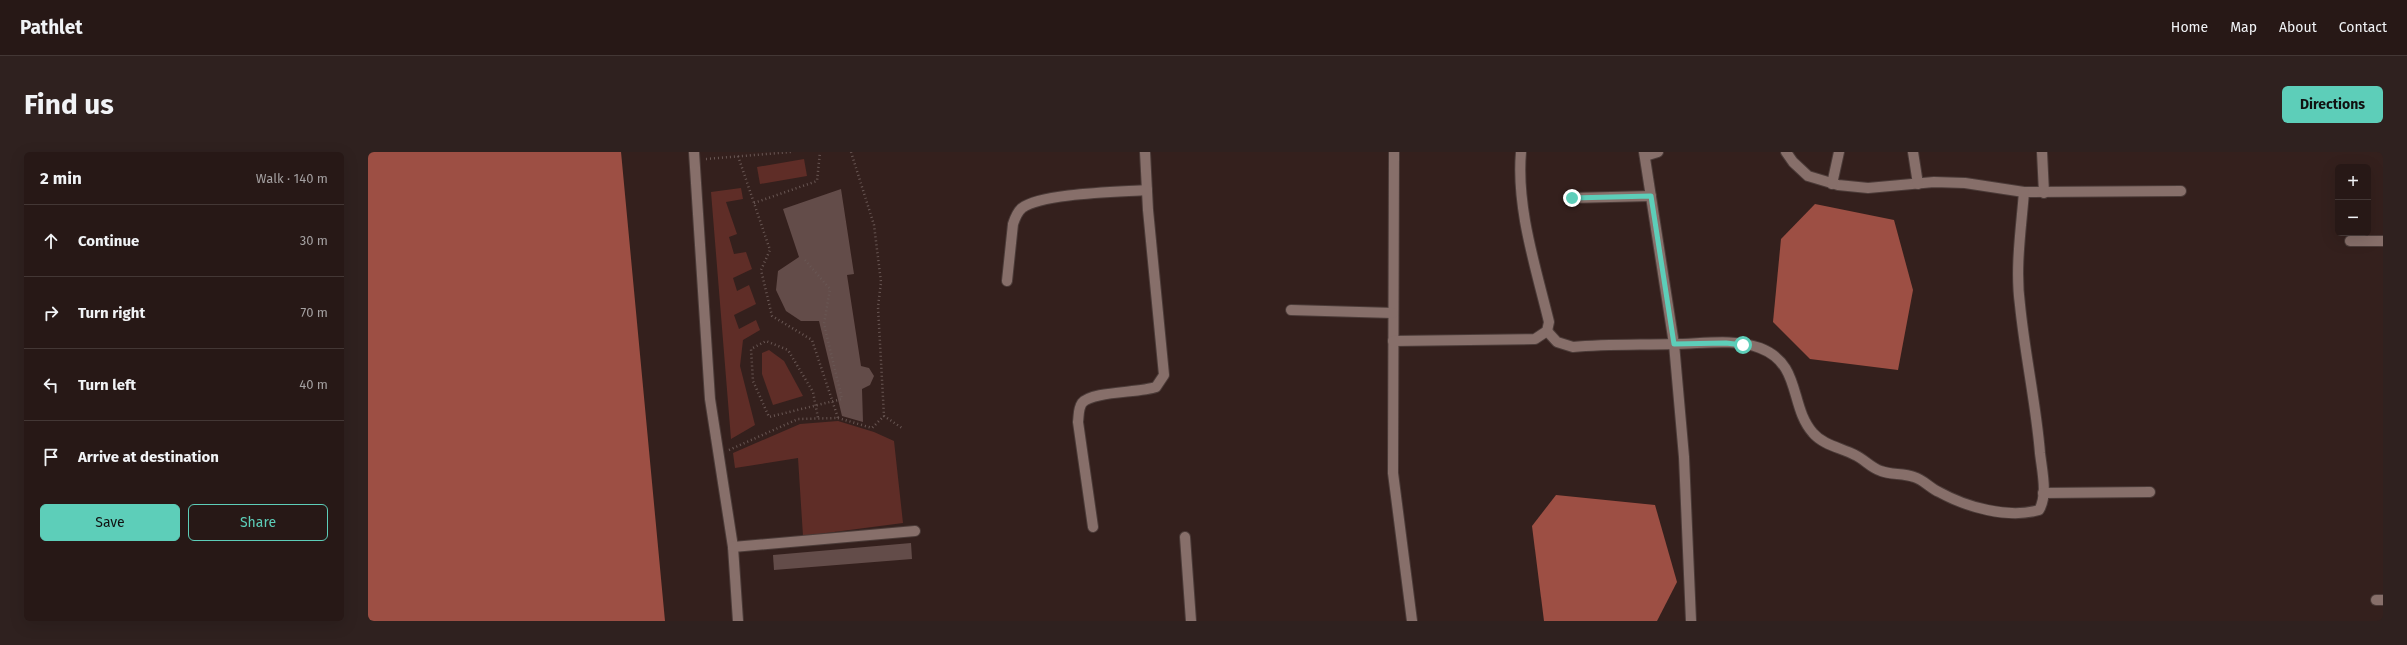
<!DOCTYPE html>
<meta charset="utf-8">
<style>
body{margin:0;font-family:"Fira Sans",sans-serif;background:#2f211f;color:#f1f3f6}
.controls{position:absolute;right:12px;top:12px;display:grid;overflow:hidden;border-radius:6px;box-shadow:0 4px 16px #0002}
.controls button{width:36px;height:36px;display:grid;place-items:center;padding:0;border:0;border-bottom:1px solid #433735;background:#271816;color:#f1f3f6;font:20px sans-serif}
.stop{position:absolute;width:12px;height:12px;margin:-9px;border:3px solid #5dceb9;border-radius:50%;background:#fff}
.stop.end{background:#5dceb9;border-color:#fff;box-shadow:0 1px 4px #0008}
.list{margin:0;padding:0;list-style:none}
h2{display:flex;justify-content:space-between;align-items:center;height:52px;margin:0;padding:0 16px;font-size:17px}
h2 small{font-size:13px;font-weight:400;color:#a4a0a1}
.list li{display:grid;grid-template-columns:26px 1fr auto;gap:12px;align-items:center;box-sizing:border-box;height:72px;padding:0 16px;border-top:1px solid #433735}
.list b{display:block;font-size:15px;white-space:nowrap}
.list em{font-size:13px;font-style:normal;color:#a4a0a1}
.actions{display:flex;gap:8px;padding:12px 16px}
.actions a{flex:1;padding:9px 0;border:1px solid #5dceb9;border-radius:6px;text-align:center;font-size:14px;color:#5dceb9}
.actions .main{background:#5dceb9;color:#111}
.icon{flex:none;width:22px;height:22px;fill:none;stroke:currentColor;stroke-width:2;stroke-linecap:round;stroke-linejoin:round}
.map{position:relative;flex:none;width:2015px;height:469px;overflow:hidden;border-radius:6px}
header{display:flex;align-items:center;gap:24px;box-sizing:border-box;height:56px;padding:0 20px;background:#271816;border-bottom:1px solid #433735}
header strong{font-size:19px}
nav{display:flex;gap:22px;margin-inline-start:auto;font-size:14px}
.intro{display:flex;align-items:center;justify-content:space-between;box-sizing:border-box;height:96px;padding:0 24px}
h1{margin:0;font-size:28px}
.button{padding:10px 18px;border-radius:6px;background:#5dceb9;color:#111;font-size:14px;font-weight:700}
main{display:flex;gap:24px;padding:0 24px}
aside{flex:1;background:#271816;border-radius:6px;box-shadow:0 4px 16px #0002}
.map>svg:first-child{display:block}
.grass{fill:#5f2d27}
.water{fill:#9d4f44}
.building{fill:#634c49}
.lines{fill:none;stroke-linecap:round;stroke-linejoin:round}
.minor-casing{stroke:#4b3b38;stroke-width:12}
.path{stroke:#695754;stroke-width:2.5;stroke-dasharray:1 3;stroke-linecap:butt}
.minor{stroke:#876f6a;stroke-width:10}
.route{stroke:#5dceb9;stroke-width:5}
</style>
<header>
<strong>Pathlet</strong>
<nav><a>Home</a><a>Map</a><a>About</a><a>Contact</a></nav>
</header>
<div class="intro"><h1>Find us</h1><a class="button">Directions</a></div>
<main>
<aside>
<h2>2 min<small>Walk · 140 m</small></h2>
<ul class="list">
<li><svg class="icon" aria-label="ahead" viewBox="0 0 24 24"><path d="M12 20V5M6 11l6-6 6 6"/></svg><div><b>Continue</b></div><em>30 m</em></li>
<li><svg class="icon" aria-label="right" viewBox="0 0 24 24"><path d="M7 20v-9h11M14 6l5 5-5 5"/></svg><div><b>Turn right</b></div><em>70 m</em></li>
<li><svg class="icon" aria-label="left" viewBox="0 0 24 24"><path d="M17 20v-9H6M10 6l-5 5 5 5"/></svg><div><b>Turn left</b></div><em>40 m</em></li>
<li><svg class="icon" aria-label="arrive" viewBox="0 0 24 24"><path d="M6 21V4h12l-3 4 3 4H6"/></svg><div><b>Arrive at destination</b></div></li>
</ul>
<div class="actions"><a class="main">Save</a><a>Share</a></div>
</aside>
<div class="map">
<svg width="2015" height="469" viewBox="0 0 2015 469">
<rect width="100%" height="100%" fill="#34201d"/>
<g class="grass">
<polygon points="436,7 439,24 392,32 389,15"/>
<polygon points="373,36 375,47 358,50 369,82 361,85 366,102 378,100 384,117 365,126 369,139 381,133 388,152 366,163 371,177 388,168 392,178 375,188 372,214 387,273 363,287 343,40"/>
<polygon points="401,198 416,209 435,244 405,253 394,222 394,201"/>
<polygon points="470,269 506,280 526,289 535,371 435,384 430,306 367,316 365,301 432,272"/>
</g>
<g class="water">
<polygon points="0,0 253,0 297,469 0,469"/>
<polygon points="1447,52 1526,68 1545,138 1530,218 1442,207 1405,170 1413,87"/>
<polygon points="1188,343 1287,353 1309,430 1289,469 1176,469 1164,374"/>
</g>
<g class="building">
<polygon points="473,37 486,122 479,123 493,214 501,216 506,224 502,233 494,237 495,270 474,264 451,169 433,169 418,159 408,138 410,119 431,105 415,57"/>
<polygon points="543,391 544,407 406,418 405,403"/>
</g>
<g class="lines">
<defs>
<g id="minor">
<polyline points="326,0 342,247 365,395 370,469"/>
<polyline points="1026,0 1025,321 1044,469"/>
<polyline points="1276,0 1306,192 1316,305 1323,469"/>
<polyline points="1418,0 1425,10 1440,24 1470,33 1500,36 1566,30 1597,31 1656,40 1813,39"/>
<polyline points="1545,0 1550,32"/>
<polyline points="1674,0 1676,41"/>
<polyline points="1277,4 1290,0"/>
<polyline points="1464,32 1471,0"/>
<polyline points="1203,46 1283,44"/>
<polyline points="1982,89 2015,89"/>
<path d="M639 129 645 72C647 66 649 60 654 56 674 41 752 40 779 38"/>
<polyline points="923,158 1025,161"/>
<path d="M1179 179 1189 190 1205 195C1238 192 1272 193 1305 192 1333 192 1366 186 1392 196 1434 212 1421 254 1445 281 1455 293 1474 296 1487 303 1496 307 1503 316 1513 319 1523 323 1535 321 1546 325 1556 328 1562 336 1571 340 1598 355 1640 367 1671 358 1680 343 1674 319 1672 301 1668 252 1657 203 1652 153 1647 116 1653 78 1656 40"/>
<path d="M1025 189 1167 187 1179 179 1181 170C1168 116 1148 56 1153 0"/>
<polyline points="1675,341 1782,340"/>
<path d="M725 375 710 270C711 263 710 257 714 251 724 239 771 241 788 235L796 223 780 58 777 0"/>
<polyline points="817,385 823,469"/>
<polyline points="365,395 547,379"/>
<polyline points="2008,448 2015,448"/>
</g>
</defs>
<use href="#minor" class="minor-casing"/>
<g class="path">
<polyline points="483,0 506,73 513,130 510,155 516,264 534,276"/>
<polyline points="338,7 423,0"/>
<polyline points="386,51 449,29 452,0"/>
<polyline points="437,108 462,137 456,172 474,247 401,265 385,229 383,197 398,189 420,198 445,240 450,266"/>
<polyline points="470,266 504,276 516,264"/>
<polyline points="361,298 430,267 470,266 444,188 404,164 393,118 402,98 370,4"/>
</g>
<use href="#minor" class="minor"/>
</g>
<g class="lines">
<polyline class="route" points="1204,46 1283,44 1306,192 1358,191 1375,193"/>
</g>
</svg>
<div class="controls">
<button>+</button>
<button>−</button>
</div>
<div class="stop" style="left:1375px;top:193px"></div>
<div class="stop end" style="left:1204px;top:46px"></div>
</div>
</main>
